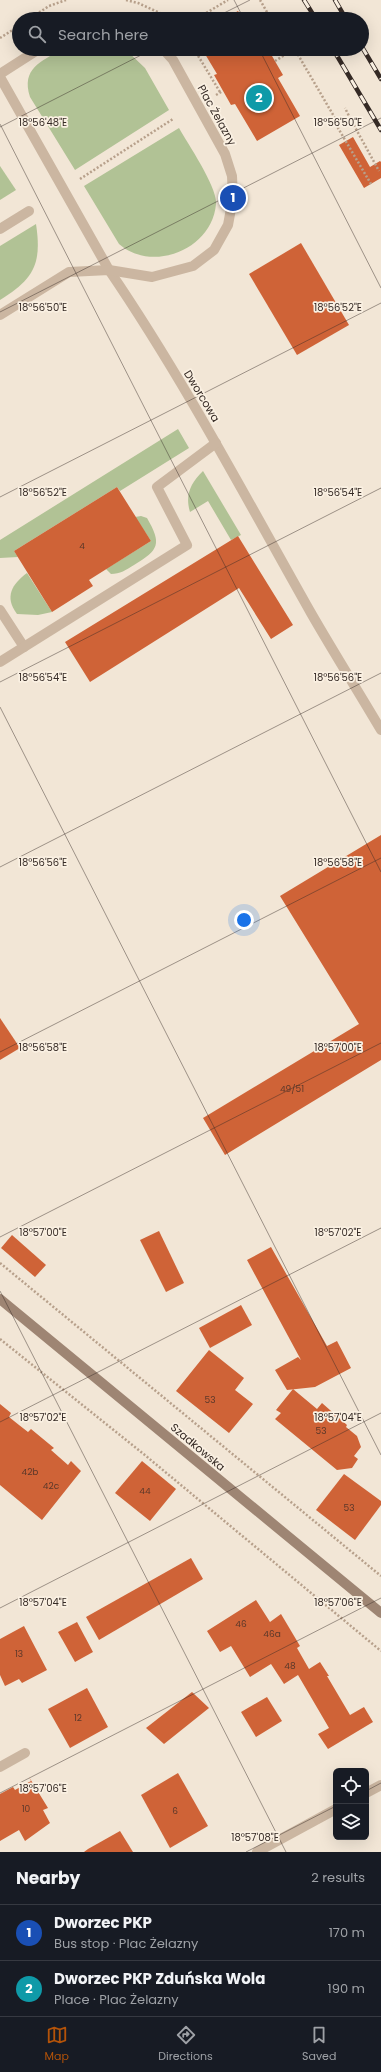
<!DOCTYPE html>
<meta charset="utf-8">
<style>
body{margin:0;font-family:Poppins,sans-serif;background:#242831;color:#f1f3f6}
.controls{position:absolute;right:12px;bottom:12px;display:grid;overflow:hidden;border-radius:6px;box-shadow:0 4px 16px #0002}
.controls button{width:36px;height:36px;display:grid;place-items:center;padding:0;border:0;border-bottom:1px solid #363941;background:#171b24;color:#f1f3f6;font:20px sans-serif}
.you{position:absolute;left:244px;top:920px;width:14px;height:14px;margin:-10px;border:3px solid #fff;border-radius:50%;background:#1a73e8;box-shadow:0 0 0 6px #1a73e833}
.badge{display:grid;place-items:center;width:26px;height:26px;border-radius:50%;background:#b45309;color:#fff;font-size:13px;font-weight:700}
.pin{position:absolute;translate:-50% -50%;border:2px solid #fff;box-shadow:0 1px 4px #0006}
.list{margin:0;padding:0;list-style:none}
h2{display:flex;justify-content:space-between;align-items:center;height:52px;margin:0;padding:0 16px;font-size:17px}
h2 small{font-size:13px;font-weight:400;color:#9ea1a6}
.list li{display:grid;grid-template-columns:26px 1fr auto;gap:12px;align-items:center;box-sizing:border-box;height:56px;padding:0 16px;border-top:1px solid #363941}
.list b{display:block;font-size:15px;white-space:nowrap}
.list p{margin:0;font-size:13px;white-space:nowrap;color:#9ea1a6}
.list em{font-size:13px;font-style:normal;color:#9ea1a6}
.icon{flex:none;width:22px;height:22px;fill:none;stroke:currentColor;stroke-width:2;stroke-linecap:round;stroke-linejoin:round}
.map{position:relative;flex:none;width:381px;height:1852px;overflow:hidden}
.search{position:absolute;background:#171b24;box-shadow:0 4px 16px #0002;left:12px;right:12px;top:12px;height:44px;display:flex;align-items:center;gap:10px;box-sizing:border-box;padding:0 14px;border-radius:22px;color:#9ea1a6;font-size:15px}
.sheet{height:164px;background:#171b24}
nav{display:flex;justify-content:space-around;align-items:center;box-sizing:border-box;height:56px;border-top:1px solid #363941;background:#171b24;font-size:11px;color:#9ea1a6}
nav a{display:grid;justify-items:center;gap:2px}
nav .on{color:#b45309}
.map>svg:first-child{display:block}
.green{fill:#b1c295}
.building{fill:#cf6337}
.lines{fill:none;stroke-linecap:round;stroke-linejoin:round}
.path{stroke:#b7a08b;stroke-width:2.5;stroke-dasharray:2 2;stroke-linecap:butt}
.lane{stroke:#cbb6a1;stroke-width:10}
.street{stroke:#cbb6a1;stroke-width:10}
.secondary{stroke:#9e8573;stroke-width:10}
.rail-casing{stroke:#352a25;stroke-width:4.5}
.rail{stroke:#faf0e2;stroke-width:3;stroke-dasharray:9;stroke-linecap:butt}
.ticks{fill:none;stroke:#352a25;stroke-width:1;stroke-opacity:0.45}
.labels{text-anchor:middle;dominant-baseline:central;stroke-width:3.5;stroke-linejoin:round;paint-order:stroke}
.number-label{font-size:9px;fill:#5c382a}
.street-label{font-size:11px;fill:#352a25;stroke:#faf0e2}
.ticks-label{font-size:10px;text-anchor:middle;fill:#352a25;stroke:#faf0e2;stroke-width:3.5;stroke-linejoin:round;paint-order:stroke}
</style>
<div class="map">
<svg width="381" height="1852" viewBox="0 0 381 1852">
<rect width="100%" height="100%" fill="#f2e6d6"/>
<g class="green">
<path d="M62 49H125L145 68 169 110 75 170 30 97C21 68 41 62 62 49Z"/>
<path d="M179 128C188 144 218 188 216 204 212 250 152 273 119 244L84 186Z"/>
<polygon points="0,166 16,190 0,200"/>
<path d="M36 224C42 264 34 279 0 300V246Z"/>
<polygon points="178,429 189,448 120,491 117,487 14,551 18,557 0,558 0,540"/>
<path d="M203 471 241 535 231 540 208 501 190 512C185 495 190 484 203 471Z"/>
<path d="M141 516 147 518C162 544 159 550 134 565 126 570 120 574 111 574L106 569 151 541 135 517Z"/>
<path d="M27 573 52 612 38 615 17 614C4 597 12 584 27 573Z"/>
</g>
<g class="building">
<polygon points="238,11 243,19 224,19"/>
<polygon points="202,49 268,49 283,75 278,78 300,116 257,141 235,104 231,105 214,75 217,74"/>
<polygon points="353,137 370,167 380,161 381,162 381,178 364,188 339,145"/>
<polygon points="301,243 349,325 297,355 249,274"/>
<polygon points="117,487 151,541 89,580 93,586 52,612 14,551"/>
<polygon points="238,536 293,625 271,639 239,588 90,682 65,642"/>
<polygon points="381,835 381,1060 225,1155 203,1118 359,1024 280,896"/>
<polygon points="0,1018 20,1048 0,1060"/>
<polygon points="159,1231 184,1283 166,1292 140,1240"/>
<polygon points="12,1235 46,1265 35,1277 1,1248"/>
<polygon points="271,1247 327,1346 337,1341 351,1368 315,1387 287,1390 275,1370 298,1357 301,1360 247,1260"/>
<polygon points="241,1305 252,1325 210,1348 199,1328"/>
<polygon points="209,1350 244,1378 235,1390 253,1404 229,1433 176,1391"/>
<polygon points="293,1389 317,1409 322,1403 347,1425 346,1427 357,1436 361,1447 354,1456 358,1459 352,1468 337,1470 275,1419 281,1413 276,1410"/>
<polygon points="0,1404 11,1413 9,1417 19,1425 28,1432 31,1429 54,1448 51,1450 68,1465 71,1461 81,1471 42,1520 0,1485"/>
<polygon points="142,1461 176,1489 150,1521 115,1493"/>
<polygon points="344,1474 381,1501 381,1505 355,1540 316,1510"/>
<polygon points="191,1558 203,1579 99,1640 86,1617"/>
<polygon points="256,1600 270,1622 281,1614 300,1646 297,1648 309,1669 320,1662 329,1676 327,1676 350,1715 364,1707 373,1722 328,1749 318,1734 329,1728 298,1675 284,1684 271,1664 250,1677 231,1646 220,1652 207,1631"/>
<polygon points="77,1622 93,1652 75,1662 58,1632"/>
<polygon points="24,1626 47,1670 22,1683 19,1679 5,1686 0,1675 0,1639"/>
<polygon points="87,1688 108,1727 70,1748 48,1709"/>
<polygon points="192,1692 209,1708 164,1744 146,1728"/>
<polygon points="267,1697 282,1721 256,1737 241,1712"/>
<polygon points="178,1773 208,1826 170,1848 141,1795"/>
<polygon points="29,1777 48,1808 43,1810 50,1823 25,1841 19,1830 0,1841 0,1794 13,1787 15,1790 31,1781"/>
<polygon points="120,1831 133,1852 84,1852 88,1849"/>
</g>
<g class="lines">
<g class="path">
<polyline points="126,0 138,3 173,19"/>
<polyline points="260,0 271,19"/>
<polyline points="29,19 49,6 66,0"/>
<polyline points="196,19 228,0"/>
<polyline points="0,38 19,26"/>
<polyline points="194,49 220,92"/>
<polyline points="291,51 297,53 339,125 338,128 371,184"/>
<polyline points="275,61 291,51 289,49"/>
<polyline points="216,95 223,91"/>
<polyline points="350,118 379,171"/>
<polyline points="339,125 350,118 345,108"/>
<polyline points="80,179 173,119"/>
<polyline points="0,1263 381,1576"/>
<polyline points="0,1339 146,1456 381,1651"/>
</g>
<g class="lane">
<path d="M109 270C184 380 246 498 311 613 334 653 358 691 381 730"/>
<polyline points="0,610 24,647"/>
<polyline points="0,662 187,545 157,487 216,443"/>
</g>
<g class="street">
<polyline points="0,74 39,49"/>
<polyline points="0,77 109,270"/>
<polyline points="0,229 29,211"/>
<polyline points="0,315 69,272 109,270 152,277 193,266 214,250 228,225 233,198 232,176 225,154 173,60 163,49"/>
<polyline points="0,1767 25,1753"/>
<polyline points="366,1793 381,1785"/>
<polyline points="257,1852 336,1809"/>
</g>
<polyline class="secondary" points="0,1299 381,1613"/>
<defs>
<g id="rail">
<polyline points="304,0 316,19"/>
<polyline points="335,0 346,19"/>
<polyline points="362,47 381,79"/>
<polyline points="333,49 381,130"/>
</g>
</defs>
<use href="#rail" class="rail-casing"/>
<use href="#rail" class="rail"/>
</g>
<path class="ticks" d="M234 0 244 19M212 19 250 0M259 49 381 288M0 124 381 872M0 127 153 49M0 312 381 118M0 497 381 303M0 682 381 488M0 707 381 1455M0 867 381 673M0 1052 381 858M0 1237 381 1043M0 1291 286 1852M0 1422 381 1228M0 1608 381 1413M366 1791 381 1783M0 1793 381 1598M246 1852 336 1806"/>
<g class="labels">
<g class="number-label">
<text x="82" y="546">4</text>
<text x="292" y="1089">49/51</text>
<text x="210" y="1400">53</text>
<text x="321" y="1431">53</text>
<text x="30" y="1472">42b</text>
<text x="51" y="1486">42c</text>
<text x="145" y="1491">44</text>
<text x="349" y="1508">53</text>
<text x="241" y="1624">46</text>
<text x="272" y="1634">46a</text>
<text x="19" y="1654">13</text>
<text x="290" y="1666">48</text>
<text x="78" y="1718">12</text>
<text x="26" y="1809">10</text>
<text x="175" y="1811">6</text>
</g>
<g class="street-label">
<text transform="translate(217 115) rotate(61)">Plac Żelazny</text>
<text transform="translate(202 396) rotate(59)">Dworcowa</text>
<text transform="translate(198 1447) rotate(40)">Szadkowska</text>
</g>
</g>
<g class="ticks-label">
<text x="338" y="126">18°56'50"E</text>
<text x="43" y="126">18°56'48"E</text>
<text x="338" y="311">18°56'52"E</text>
<text x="43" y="311">18°56'50"E</text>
<text x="338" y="496">18°56'54"E</text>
<text x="43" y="496">18°56'52"E</text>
<text x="338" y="681">18°56'56"E</text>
<text x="43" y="681">18°56'54"E</text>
<text x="338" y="866">18°56'58"E</text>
<text x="43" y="866">18°56'56"E</text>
<text x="338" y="1051">18°57'00"E</text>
<text x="43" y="1051">18°56'58"E</text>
<text x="338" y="1236">18°57'02"E</text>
<text x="43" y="1236">18°57'00"E</text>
<text x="338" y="1421">18°57'04"E</text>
<text x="43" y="1421">18°57'02"E</text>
<text x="338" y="1606">18°57'06"E</text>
<text x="43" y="1606">18°57'04"E</text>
<text x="43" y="1792">18°57'06"E</text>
<text x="255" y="1841">18°57'08"E</text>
</g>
</svg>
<div class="controls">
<button><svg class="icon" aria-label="locate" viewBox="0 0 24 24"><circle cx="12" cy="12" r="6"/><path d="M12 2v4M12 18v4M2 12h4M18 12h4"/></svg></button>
<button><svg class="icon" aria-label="layers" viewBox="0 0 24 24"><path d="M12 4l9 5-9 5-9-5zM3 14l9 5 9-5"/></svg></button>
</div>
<div class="you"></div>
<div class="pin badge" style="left:233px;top:198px;background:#1a4fb4">1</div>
<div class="pin badge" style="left:259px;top:98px;background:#0f9aa8">2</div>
<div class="search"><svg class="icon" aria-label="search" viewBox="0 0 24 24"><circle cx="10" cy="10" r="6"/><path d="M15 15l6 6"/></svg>Search here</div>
</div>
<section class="sheet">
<h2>Nearby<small>2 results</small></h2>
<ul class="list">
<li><span class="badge" style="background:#1a4fb4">1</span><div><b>Dworzec PKP</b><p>Bus stop · Plac Żelazny</p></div><em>170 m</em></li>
<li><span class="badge" style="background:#0f9aa8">2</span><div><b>Dworzec PKP Zduńska Wola</b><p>Place · Plac Żelazny</p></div><em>190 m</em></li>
</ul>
</section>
<nav>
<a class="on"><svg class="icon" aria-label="map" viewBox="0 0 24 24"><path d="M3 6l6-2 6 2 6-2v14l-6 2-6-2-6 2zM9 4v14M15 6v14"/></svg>Map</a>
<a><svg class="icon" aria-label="directions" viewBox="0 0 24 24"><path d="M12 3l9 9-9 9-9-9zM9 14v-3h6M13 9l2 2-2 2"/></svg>Directions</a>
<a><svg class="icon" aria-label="saved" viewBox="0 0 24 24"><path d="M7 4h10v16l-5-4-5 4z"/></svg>Saved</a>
</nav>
